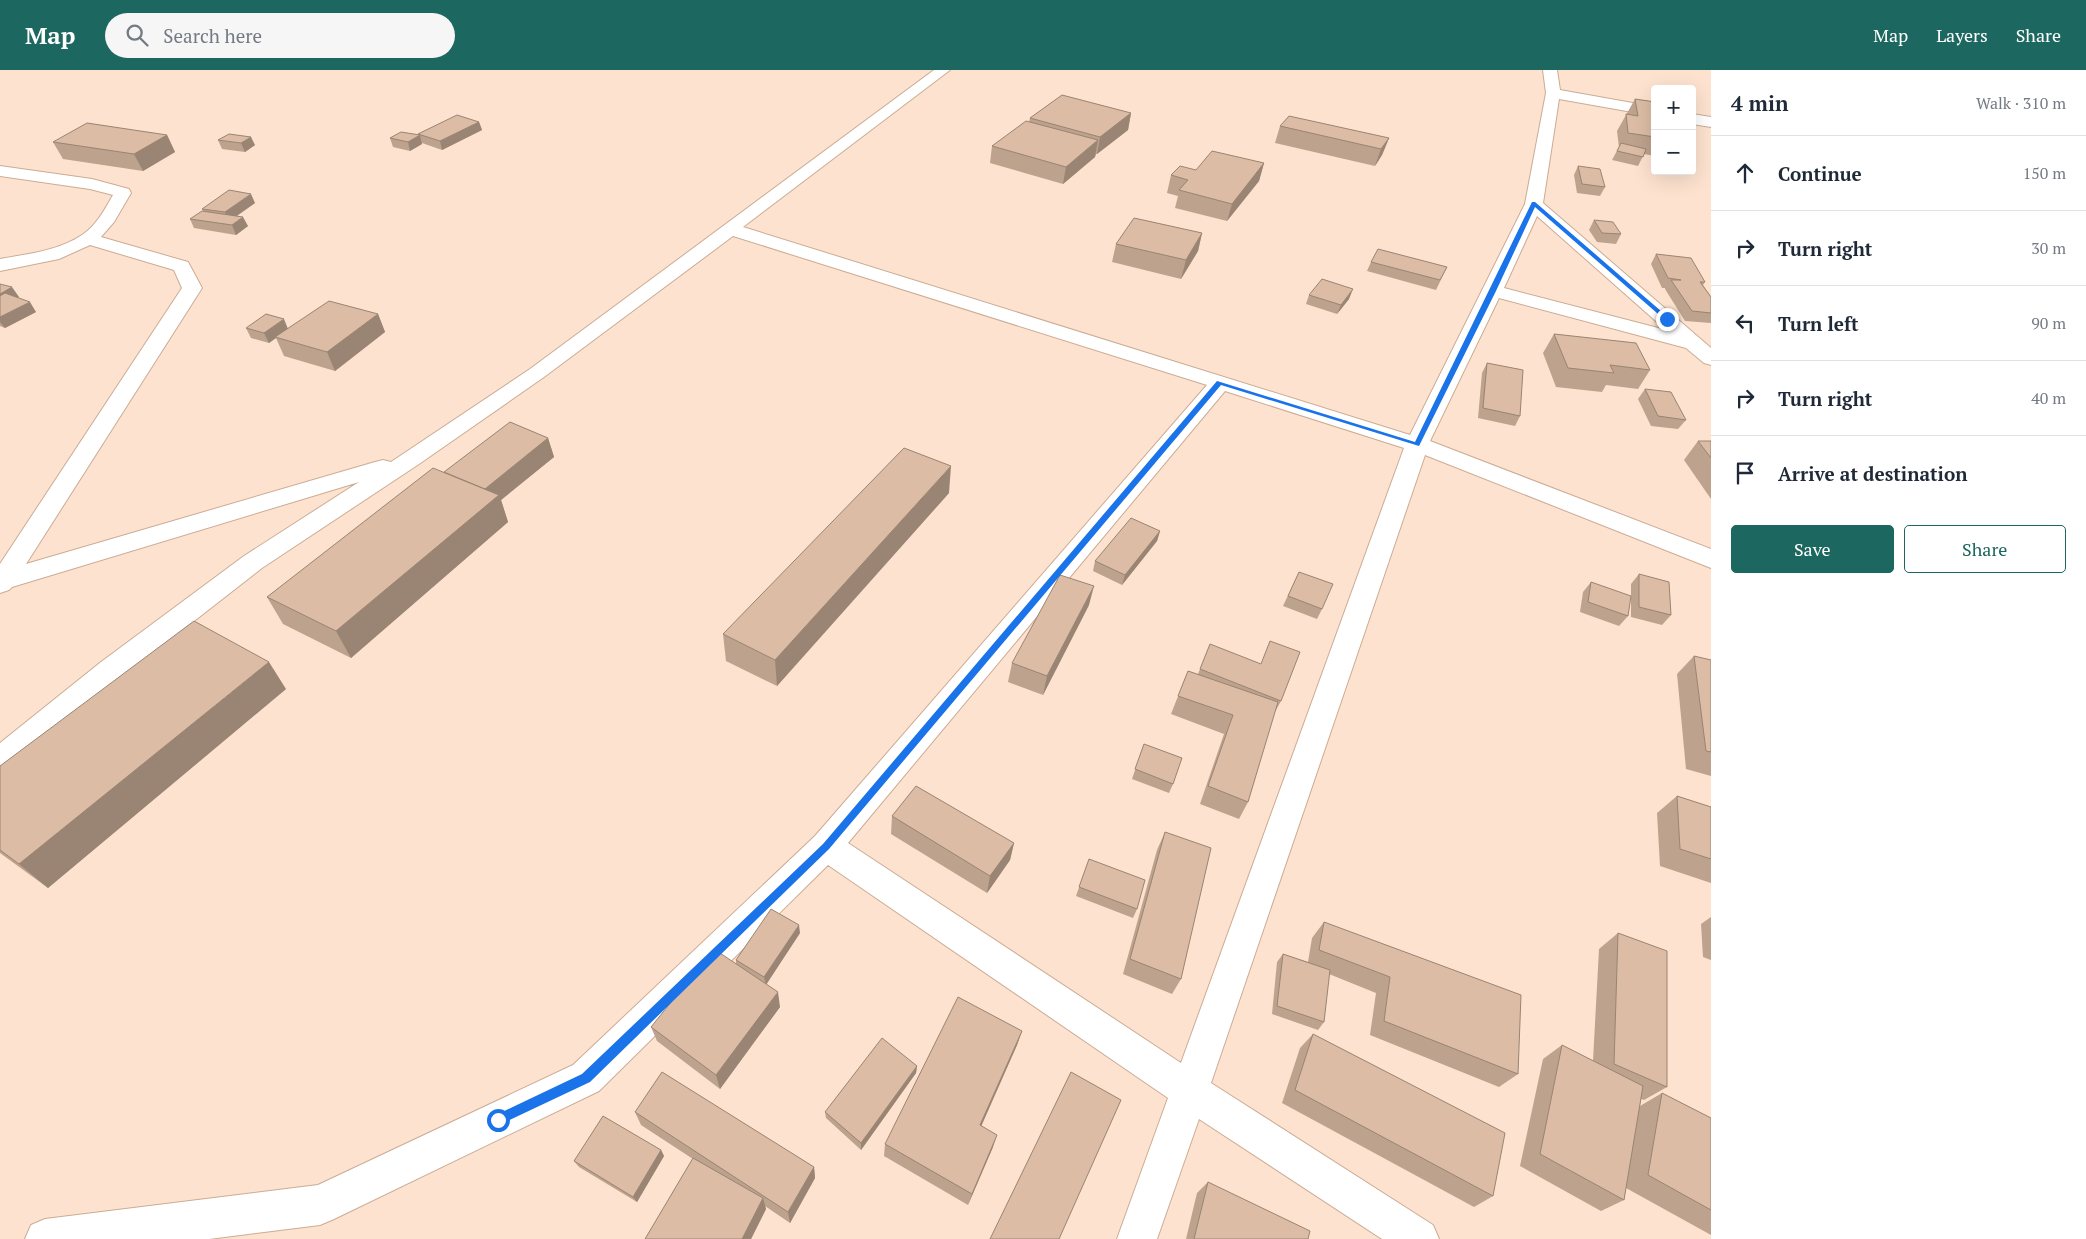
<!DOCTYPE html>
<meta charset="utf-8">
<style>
body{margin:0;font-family:"PT Serif",serif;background:#f6f6f7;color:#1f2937}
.controls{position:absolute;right:15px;top:15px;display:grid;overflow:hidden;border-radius:5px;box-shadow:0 5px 20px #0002}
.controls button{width:45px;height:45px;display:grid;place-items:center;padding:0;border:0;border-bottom:1px solid #e0e1e3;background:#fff;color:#1f2937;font:25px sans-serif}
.stop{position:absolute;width:15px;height:15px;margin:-11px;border:4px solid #1a73e8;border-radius:50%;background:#fff}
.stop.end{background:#1a73e8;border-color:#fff;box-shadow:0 1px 5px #0008}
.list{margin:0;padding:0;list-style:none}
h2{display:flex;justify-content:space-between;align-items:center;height:65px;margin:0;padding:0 20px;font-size:21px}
h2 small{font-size:16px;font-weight:400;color:#747a83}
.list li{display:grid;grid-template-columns:32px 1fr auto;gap:15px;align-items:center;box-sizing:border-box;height:75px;padding:0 20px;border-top:1px solid #e0e1e3}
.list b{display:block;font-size:19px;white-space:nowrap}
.list em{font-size:16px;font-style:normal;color:#747a83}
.actions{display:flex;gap:10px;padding:15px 20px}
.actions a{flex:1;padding:11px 0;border:1px solid #1c6760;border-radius:5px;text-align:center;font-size:18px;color:#1c6760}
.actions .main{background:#1c6760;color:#fff}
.icon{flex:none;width:28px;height:28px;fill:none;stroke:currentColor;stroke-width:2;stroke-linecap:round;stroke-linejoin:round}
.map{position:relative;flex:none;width:1711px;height:1169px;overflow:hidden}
header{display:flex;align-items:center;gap:30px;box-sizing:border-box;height:70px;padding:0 25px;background:#1c6760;color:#fff}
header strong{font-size:24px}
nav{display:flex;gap:28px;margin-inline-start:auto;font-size:18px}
.search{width:350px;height:45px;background:#f6f6f7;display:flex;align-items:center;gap:12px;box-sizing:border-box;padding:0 18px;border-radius:28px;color:#747a83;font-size:19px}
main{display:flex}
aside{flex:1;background:#fff}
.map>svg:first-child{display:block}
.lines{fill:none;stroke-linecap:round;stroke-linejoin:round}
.minor-casing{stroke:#cbac94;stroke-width:2}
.minor{fill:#fff;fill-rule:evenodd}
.wall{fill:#bda28d}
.shaded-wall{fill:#9a8473}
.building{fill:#dcbca4;stroke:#9a8473}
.route{fill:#1a73e8}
</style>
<header>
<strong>Map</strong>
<div class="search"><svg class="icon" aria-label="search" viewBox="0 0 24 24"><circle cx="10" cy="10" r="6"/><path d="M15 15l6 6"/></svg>Search here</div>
<nav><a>Map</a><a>Layers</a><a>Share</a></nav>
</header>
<main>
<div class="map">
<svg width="1711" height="1169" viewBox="0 0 1711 1169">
<rect width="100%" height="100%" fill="#fde2cf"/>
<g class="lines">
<defs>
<g id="minor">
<path d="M934 0H950L743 157 1410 365 1525 134 1546 23 1543 0H1557L1560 20 1655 37V46L1559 29 1543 133 1711 278V295L1704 293 1686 278 1499 228 1430 371 1711 479V498L1425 385 1211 1013 1433 1155 1439 1169H1382L1199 1049 1157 1169H1117L1168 1028 828 795 599 1021 334 1149 320 1155 209 1169H25L31 1155 45 1149 318 1115 573 995 815 766 1207 315 733 166 544 307 419 394 262 498 121 608 11 699 0 702V673L101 592 244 486 359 412 12 517 9 520 0 523V494L182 218 174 200 90 175 59 189 0 201V189C27 184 58 181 82 165 96 156 105 139 113 125L90 119 0 106V96L92 109 129 119 131 123 114 152 101 167 188 192 202 218 26 494 375 392 383 390 391 392 530 299ZM1537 146 1666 260 1504 218ZM1225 321 1404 378 1181 993 848 773Z"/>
<polygon points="1692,44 1711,47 1711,57 1692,54"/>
</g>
</defs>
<use href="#minor" class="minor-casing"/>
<use href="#minor" class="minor"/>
</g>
<g class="wall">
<polygon points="1635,29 1655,32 1655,86 1644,84 1638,96 1612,90 1619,77 1617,61"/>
<polygon points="1131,43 1128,60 1097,84 1096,84 1095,87 1063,114 990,93 992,76 1029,52 1030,48"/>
<polygon points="479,52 482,60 442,80 422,73 422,74 410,81 393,77 390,68 419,65 418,64"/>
<polygon points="1280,56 1389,68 1382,85 1375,96 1275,73"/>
<polygon points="167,65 175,82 143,101 63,89 53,72"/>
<polygon points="218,70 255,75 245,82 222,79"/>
<polygon points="1264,93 1259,111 1227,151 1175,138 1178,126 1167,123 1171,105 1196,100"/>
<polygon points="1578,96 1605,117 1600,126 1577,123 1574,105"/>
<polygon points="255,133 237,146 248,156 236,165 194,158 190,149 203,141 202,139"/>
<polygon points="1594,150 1621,164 1616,174 1597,172 1589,160"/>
<polygon points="1202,163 1198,181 1181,209 1112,192 1116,174"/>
<polygon points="1656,184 1705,212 1703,215 1711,227 1711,253 1685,251 1665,219 1665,218 1662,218 1651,194"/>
<polygon points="1371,192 1447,197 1436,220 1367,201"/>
<polygon points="0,214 19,227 17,228 36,242 5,258 0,256"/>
<polygon points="1309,225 1349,229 1337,244 1306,234"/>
<polygon points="378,244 385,262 335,301 284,286 276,268 269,273 251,268 246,258 288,259"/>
<polygon points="1554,264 1650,300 1638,319 1606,315 1602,322 1556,317 1543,283"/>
<polygon points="1487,293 1520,346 1515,356 1478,348 1482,303"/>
<polygon points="1645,319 1686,350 1678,359 1651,356 1638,329"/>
<polygon points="548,368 554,387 501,430 508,452 351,588 283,554 267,527 444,402"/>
<polygon points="1698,371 1711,371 1711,429 1684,390"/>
<polygon points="949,423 777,616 726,591 723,564"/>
<polygon points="1160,461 1157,471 1122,515 1093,501 1095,491"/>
<polygon points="1299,502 1322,539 1317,549 1283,536"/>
<polygon points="1639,504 1671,545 1662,555 1631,547 1631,514"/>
<polygon points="1591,512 1628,546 1619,556 1580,542 1583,522"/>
<polygon points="1089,535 1043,625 1008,612 1012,593"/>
<polygon points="1210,574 1281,631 1276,640 1275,640 1248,732 1239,749 1200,734 1224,664 1171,644 1188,601 1198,604"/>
<polygon points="1694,586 1711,590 1711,706 1686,699 1677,604"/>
<polygon points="286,619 48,818 0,783 0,696"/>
<polygon points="1144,674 1173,714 1169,723 1132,709"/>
<polygon points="1677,726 1711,737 1711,813 1660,796 1657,743"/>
<polygon points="892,746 1014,773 1010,790 987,823 891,764"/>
<polygon points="1165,762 1181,909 1172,924 1123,904 1157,780"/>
<polygon points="1089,789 1137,839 1133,848 1076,826"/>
<polygon points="1711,847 1711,890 1703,887 1701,854"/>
<polygon points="1324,852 1518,1004 1499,1017 1370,965 1376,923 1329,904 1324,952 1318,960 1272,944 1277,892 1283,884 1308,892 1312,868"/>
<polygon points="800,863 766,914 780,937 720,1019 657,971 651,957 736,894 736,890"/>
<polygon points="1618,863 1667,1017 1644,1030 1641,1029 1640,1036 1662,1023 1711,1048 1711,1165 1626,1118 1624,1130 1601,1141 1520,1096 1543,989 1562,975 1593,991 1599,879"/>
<polygon points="1022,961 1017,975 981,1056 993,1077 968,1135 884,1086 885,1074"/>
<polygon points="1313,964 1493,1126 1474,1137 1282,1033 1300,978"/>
<polygon points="917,996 916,1003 861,1080 826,1048 825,1042"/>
<polygon points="635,1042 814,1097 815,1108 790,1153 765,1136 766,1139 751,1169 645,1169 693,1089 641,1055"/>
<polygon points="661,1080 664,1086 637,1132 579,1097 574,1091"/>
<polygon points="1208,1112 1308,1169 1186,1169 1197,1123"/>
</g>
<g class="shaded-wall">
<polygon points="1131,43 1128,60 1097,84 1100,67"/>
<polygon points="479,52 482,60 442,80 440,71"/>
<polygon points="167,65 175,82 143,101 134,84"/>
<polygon points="420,65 422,74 410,81 408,72"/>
<polygon points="251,67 255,75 245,82 241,73"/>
<polygon points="1389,68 1382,85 1375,96 1381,79"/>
<polygon points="1098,70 1095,87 1063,114 1066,97"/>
<polygon points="1264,93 1259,111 1227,151 1232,134"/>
<polygon points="251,124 255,133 229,151 225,142"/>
<polygon points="243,147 248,156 236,165 232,155"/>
<polygon points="1202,163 1198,181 1181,209 1186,190"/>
<polygon points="12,217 19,227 0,237 0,224"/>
<polygon points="1353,219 1349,229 1337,244 1341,235"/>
<polygon points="30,232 36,242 5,258 0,252 0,247"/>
<polygon points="378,244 385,262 335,301 327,282"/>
<polygon points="284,249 288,259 269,273 264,263"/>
<polygon points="548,368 554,387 501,430 508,452 351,588 336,561 482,421"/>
<polygon points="951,396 949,423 777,616 775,590"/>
<polygon points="1160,461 1157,471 1122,515 1125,505"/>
<polygon points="1094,516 1089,535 1043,625 1047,606"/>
<polygon points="269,592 286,619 48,818 19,794"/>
<polygon points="1014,773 1010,790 987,823 990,806"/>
<polygon points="799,855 800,863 766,915 764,907"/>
<polygon points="778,922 780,937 720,1019 716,1005"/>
<polygon points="1022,961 1017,975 976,1068 980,1055"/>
<polygon points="917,996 916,1003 861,1080 861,1073"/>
<polygon points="997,1065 993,1077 968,1135 972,1124"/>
<polygon points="661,1080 664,1086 637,1132 633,1127"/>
<polygon points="814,1097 815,1108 790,1153 788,1142"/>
<polygon points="763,1128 766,1139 751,1169 742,1169"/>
</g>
<g class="building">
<polygon points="1062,25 1131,43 1100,67 1030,48"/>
<polygon points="1635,29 1655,32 1655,67 1628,63 1626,44 1638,46"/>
<polygon points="457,45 479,52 440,71 418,64"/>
<polygon points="1289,46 1389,68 1381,79 1280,56"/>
<polygon points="1026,51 1098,70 1066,97 992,76"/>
<polygon points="87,53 167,65 134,84 53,72"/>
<polygon points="401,62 420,65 408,72 390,68"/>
<polygon points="229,64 251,67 241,73 218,70"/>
<polygon points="1621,73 1646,79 1643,87 1617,81"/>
<polygon points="1212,81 1264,93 1232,134 1179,120 1188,110 1171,105 1180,96 1196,100"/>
<polygon points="1578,96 1600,99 1605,117 1582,114"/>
<polygon points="229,120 251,124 225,142 202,139"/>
<polygon points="202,141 243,147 232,155 190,149"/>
<polygon points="1134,148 1202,163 1186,190 1116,174"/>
<polygon points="1594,150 1613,152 1621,164 1602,163"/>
<polygon points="1378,179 1447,197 1440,210 1371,192"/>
<polygon points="1656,184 1691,188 1705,212 1700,212 1711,227 1711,243 1692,241 1671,210 1681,210 1668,208"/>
<polygon points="1322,209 1353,219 1341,235 1309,225"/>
<polygon points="0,214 12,217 0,224"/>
<polygon points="5,223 30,232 0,247 0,226"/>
<polygon points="329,231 378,244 327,282 275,267"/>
<polygon points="266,244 284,249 264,263 246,258"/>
<polygon points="1554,264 1636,273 1650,300 1610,295 1614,303 1568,298"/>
<polygon points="1487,293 1523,300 1520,346 1483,338"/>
<polygon points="1645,319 1671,322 1686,350 1658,346"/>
<polygon points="510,352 548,368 485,419 444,402"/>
<polygon points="1698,371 1711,371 1711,388"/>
<polygon points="904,378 951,396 775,590 723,564"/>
<polygon points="433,398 499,425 336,561 267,527"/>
<polygon points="1131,448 1160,461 1125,505 1095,491"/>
<polygon points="1299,502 1333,514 1322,539 1288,526"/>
<polygon points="1639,504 1669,512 1671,545 1639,537"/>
<polygon points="1060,505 1094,516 1047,606 1012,593"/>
<polygon points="1591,512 1631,526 1628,546 1588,532"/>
<polygon points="194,551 269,592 19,794 0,780 0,696"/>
<polygon points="1270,571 1300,582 1281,631 1200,599 1210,574 1261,594"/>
<polygon points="1694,586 1711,590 1711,682 1706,681"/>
<polygon points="1188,601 1278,632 1248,732 1208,716 1233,645 1178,626"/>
<polygon points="1144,674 1182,688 1173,714 1135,699"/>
<polygon points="916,716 1014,773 990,806 892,746"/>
<polygon points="1677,726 1711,737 1711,789 1680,779"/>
<polygon points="1165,762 1211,778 1181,909 1130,889"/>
<polygon points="1089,789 1145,810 1137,839 1079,817"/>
<polygon points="771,839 799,855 764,907 736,890"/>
<polygon points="1324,852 1521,925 1518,1004 1384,951 1390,907 1319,880"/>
<polygon points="1618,863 1667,881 1667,1017 1614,994"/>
<polygon points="714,879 778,922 716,1005 651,957"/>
<polygon points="1283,884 1330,900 1324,952 1277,936"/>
<polygon points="958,927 1022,961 980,1055 997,1065 972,1124 885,1074"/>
<polygon points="1313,964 1505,1063 1493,1126 1295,1020"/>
<polygon points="882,968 917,996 861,1073 825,1042"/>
<polygon points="1562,975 1643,1016 1624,1130 1540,1084"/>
<polygon points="662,1002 814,1097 788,1142 635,1042"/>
<polygon points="1071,1002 1121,1030 1059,1169 990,1169"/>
<polygon points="1662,1023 1711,1048 1711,1140 1648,1105"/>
<polygon points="603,1046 661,1080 633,1127 574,1091"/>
<polygon points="693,1088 763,1128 742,1169 645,1169"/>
<polygon points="1208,1112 1310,1161 1308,1169 1194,1169"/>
</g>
<polygon class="route" points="1532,132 1535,132 1669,248 1669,250 1665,250 1535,137 1496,221 1419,376 1221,315 829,779 590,1012 501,1054 498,1056 494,1054 492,1050 494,1046 582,1004 823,774 1217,311 1415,372"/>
</svg>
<div class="controls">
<button>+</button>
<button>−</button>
</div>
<div class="stop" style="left:498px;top:1050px"></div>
<div class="stop end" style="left:1667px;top:249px"></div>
</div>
<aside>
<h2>4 min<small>Walk · 310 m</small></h2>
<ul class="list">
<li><svg class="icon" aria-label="ahead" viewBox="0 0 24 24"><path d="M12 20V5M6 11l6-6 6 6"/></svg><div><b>Continue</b></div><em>150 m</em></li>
<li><svg class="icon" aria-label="right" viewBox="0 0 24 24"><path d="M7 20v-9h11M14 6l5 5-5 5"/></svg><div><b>Turn right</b></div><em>30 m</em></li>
<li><svg class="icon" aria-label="left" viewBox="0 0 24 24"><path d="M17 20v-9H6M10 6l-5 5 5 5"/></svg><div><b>Turn left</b></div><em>90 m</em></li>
<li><svg class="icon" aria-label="right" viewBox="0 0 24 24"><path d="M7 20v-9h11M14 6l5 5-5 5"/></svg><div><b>Turn right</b></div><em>40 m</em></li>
<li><svg class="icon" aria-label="arrive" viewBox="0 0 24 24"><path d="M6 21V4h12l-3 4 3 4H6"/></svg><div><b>Arrive at destination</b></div></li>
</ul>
<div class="actions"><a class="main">Save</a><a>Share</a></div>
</aside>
</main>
